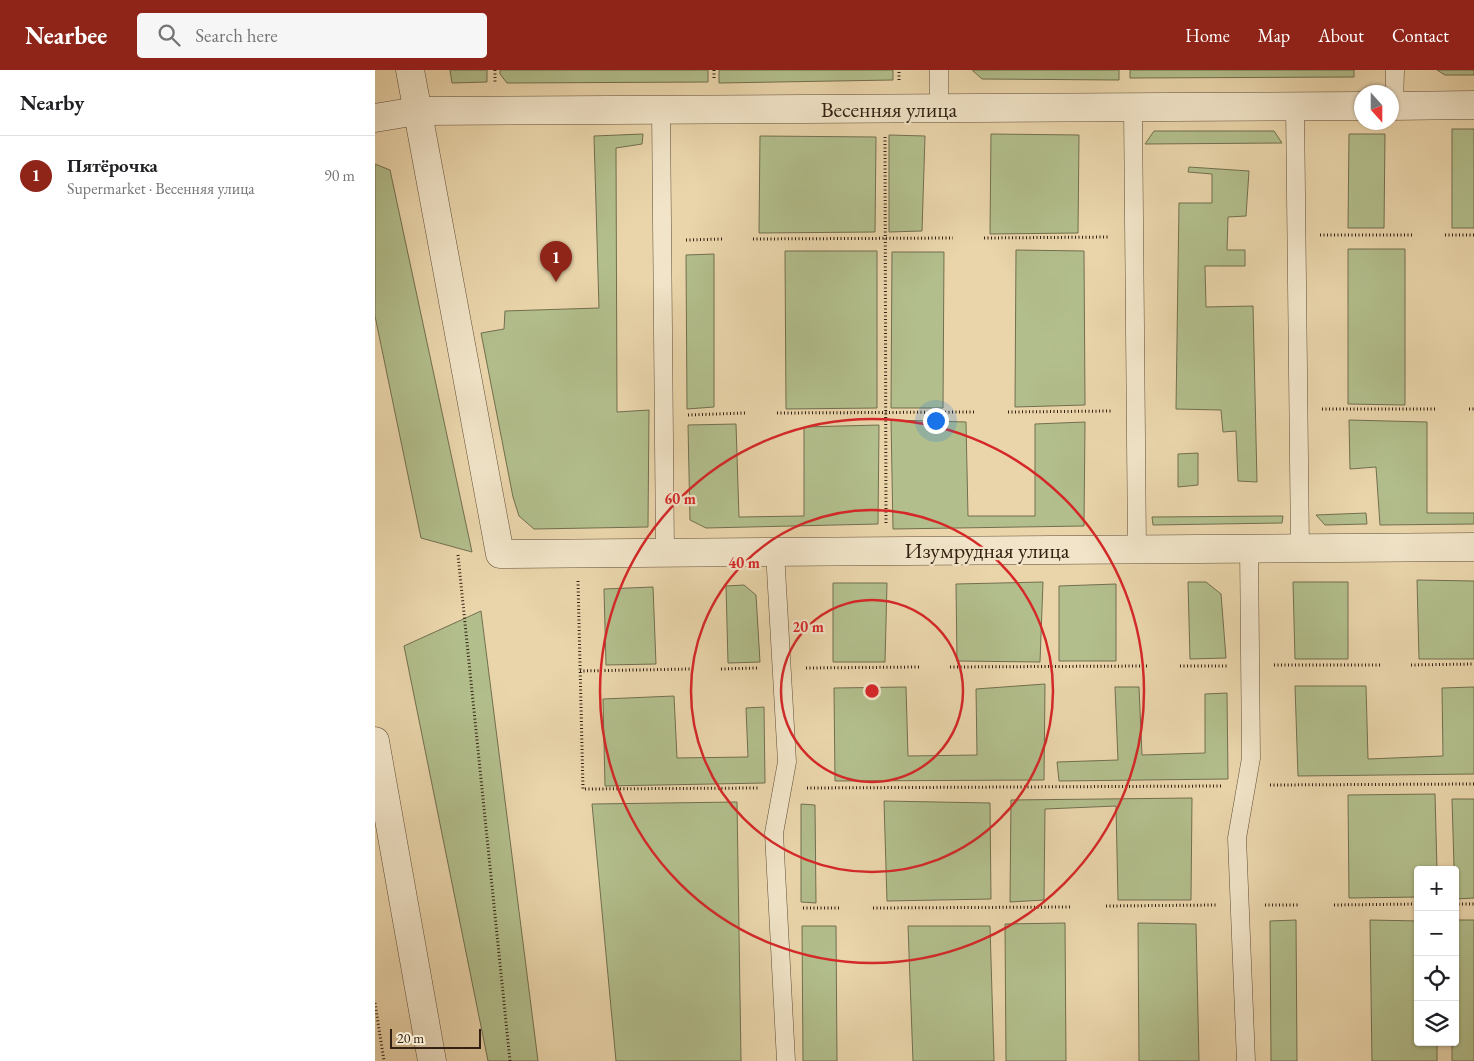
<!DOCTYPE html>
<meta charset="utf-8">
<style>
body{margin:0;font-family:"EB Garamond",serif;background:#f6f6f6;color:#202124}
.controls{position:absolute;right:15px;bottom:15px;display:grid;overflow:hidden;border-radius:5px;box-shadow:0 1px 4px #0004}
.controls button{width:45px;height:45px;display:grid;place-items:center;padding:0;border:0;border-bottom:1px solid #e0e0e0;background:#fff;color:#202124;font:25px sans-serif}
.compass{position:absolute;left:979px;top:15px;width:45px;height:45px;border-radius:50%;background:#fff;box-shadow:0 1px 4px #0004;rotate:159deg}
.scale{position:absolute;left:15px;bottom:12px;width:91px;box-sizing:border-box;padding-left:5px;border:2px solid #322012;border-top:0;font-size:14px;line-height:18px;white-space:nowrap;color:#322012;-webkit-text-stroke:4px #f1e4c8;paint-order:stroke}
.you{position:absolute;left:560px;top:350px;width:18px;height:18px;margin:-12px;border:4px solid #fff;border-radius:50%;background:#1a73e8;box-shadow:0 0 0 8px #1a73e833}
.badge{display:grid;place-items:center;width:32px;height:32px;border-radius:50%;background:#8f2418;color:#fff;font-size:16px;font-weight:700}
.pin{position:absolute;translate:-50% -41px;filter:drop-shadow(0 1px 2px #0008)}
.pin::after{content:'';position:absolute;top:26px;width:18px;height:15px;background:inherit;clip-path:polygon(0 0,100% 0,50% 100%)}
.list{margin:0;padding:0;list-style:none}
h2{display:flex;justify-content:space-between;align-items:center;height:65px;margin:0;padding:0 20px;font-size:21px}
h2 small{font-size:16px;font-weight:400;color:#757577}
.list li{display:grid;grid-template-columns:32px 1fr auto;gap:15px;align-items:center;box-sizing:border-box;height:80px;padding:0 20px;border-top:1px solid #e0e0e0}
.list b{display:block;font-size:19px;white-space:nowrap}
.list p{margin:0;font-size:16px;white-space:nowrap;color:#757577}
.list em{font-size:16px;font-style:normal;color:#757577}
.icon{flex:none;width:28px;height:28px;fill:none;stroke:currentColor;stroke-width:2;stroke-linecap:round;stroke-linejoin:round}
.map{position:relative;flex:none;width:1099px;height:991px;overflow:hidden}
header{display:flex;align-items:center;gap:30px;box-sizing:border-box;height:70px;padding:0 25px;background:#8f2418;color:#fff}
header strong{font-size:24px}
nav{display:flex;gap:28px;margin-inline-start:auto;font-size:18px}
.search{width:350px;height:45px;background:#f6f6f6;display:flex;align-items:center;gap:12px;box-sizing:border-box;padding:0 18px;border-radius:5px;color:#757577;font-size:19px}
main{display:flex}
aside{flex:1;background:#fff}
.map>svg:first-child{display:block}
.green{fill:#b2be8c;stroke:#726f4f}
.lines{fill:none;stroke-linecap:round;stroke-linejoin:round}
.service-casing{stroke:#604d38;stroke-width:19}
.minor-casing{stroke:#604d38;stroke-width:29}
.path{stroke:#322012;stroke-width:3;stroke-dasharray:1 2.5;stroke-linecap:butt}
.service{stroke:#f1e4c8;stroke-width:18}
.minor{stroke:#f1e4c8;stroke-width:28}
.ring{fill:none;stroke:#d62828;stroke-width:2.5}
.labels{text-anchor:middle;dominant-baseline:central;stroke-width:4.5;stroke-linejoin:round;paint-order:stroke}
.street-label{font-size:22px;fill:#322012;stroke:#f1e4c8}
.centre{fill:#d62828;stroke:#f1e4c8;stroke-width:2.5}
.ring-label{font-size:15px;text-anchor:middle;font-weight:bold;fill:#d62828;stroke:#f1e4c8;stroke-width:4.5;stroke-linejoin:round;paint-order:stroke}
</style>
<header>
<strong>Nearbee</strong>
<div class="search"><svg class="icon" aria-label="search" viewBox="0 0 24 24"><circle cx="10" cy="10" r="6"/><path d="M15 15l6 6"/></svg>Search here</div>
<nav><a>Home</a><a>Map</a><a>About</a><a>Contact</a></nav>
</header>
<main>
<aside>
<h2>Nearby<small></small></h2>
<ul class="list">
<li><span class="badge">1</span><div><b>Пятёрочка</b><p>Supermarket · Весенняя улица</p></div><em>90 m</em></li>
</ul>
</aside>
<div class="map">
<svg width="1099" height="991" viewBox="0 0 1099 991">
<rect width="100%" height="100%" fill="#ead5ab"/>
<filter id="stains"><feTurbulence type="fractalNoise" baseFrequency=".004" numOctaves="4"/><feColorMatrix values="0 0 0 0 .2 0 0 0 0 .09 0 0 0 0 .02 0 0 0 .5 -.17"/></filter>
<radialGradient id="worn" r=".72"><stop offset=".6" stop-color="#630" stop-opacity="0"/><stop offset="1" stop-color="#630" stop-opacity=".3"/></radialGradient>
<g class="green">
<polygon points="75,0 112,0 112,12 77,13"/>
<polygon points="125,0 333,0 333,12 132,13 125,4"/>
<polygon points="344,0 518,0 518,10 344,13"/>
<polygon points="597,0 744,0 744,10 607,9"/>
<polygon points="755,0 979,0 979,7 755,8"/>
<polygon points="1062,0 1099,0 1099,5 1070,5"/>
<rect x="1077" y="59" width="22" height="99"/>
<polygon points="779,61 899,61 907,73 770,74"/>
<polygon points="268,64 267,74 241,78 242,342 274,340 273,457 159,459 144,446 138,427 106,263 129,259 130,241 224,238 219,66"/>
<polygon points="616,64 704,65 703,163 615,164"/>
<polygon points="974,64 1010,64 1009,158 973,158"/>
<polygon points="514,65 550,66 547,161 514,162"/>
<polygon points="385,66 501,67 500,162 384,163"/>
<polygon points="0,94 15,100 97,482 46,468 0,246"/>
<polygon points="814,97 874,101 871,146 853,147 852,180 870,180 870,196 830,196 831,237 878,236 882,412 863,411 861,361 848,362 846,340 801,339 804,133 837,133 837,104 813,102"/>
<polygon points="973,179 1030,179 1030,335 973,334"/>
<polygon points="641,180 709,181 710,335 640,337"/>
<polygon points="410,181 502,181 502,338 411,339"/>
<polygon points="517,182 569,182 568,338 516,338"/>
<polygon points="339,184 339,337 312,339 311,185"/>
<polygon points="516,350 591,352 593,446 660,446 660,354 710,352 709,456 518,459"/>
<polygon points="974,350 1052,352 1052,443 1099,443 1099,454 1005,455 1001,397 975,399"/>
<polygon points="361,354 364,447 429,446 429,357 504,355 503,454 331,458 315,450 313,355"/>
<polygon points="823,383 823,415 803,417 803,384"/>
<polygon points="991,443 992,454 950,455 941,445"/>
<polygon points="908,446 907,453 778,455 777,447"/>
<polygon points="1042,510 1099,511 1099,589 1044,589"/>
<polygon points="668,512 665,592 582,591 581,514"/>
<polygon points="813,512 831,512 846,524 851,588 815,589"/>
<polygon points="918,512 973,512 973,589 920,589"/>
<polygon points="458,513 512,513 510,592 458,592"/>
<polygon points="741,514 741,591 684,591 684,516"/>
<polygon points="369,515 381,525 385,592 353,593 351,516"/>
<polygon points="278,517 281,594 231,595 229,519"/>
<polygon points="106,541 163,991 113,991 29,576"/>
<polygon points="670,614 669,710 460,711 459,618 531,617 533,686 602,685 601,619"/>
<polygon points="920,616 991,616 993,689 1068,686 1067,618 1099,617 1099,704 923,706"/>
<polygon points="740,617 764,617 767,685 830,683 830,624 852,623 853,709 684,711 682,692 743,690"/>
<polygon points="299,626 302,688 373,687 371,638 389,637 390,713 230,716 228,629"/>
<polygon points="1060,724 1062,800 1043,800 1043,827 974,828 973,725"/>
<polygon points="817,728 816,830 743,830 741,736 670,739 669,830 635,832 636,730"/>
<polygon points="1077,729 1099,729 1099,828 1080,829"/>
<polygon points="509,731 615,733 616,829 512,831"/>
<polygon points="362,732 366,991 241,991 217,734"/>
<polygon points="426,734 440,735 441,833 426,832"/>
<polygon points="921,850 922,991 896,991 895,851"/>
<polygon points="995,850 1043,851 1043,972 1062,972 1062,991 997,991"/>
<polygon points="1080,850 1099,850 1099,991 1077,991 1077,972 1080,972"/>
<polygon points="690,853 691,991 631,991 630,854"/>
<polygon points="763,853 821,854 824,991 764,991"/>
<polygon points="427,856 461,856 462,991 428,991"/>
<polygon points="533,856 615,856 619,991 538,991"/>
</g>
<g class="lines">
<defs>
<g id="service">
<polyline points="564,0 564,39"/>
<polyline points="920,36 925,478"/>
<polyline points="1019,36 1020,0"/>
<polyline points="758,38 762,479"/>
<polyline points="286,40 290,482"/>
<polyline points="400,482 412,692 399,763 411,991"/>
<polyline points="871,991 862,768 876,688 874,478"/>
</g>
<g id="minor">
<polyline points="35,0 125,484 1099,477"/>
<polyline points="1016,36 1099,35"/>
<polyline points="0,48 42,41 986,36"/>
<polyline points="0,671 57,991"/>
</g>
</defs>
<use href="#service" class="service-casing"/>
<use href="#minor" class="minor-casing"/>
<g class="path">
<polyline points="120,0 120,12"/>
<polyline points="339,0 339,10"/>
<polyline points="524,10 524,0"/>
<polyline points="510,67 511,453"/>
<polyline points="945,165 1039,165"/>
<polyline points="1070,165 1099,165"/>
<polyline points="609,168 735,167"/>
<polyline points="378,169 578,168"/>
<polyline points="311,170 348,169"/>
<polyline points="947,339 1061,339"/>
<polyline points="1094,339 1099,339"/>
<polyline points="633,342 737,341"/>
<polyline points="402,343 600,342"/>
<polyline points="313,345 370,343"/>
<polyline points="83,485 135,991"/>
<polyline points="203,511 208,719 384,718"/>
<polyline points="899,595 1006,595"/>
<polyline points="1036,595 1099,594"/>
<polyline points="805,596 852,596"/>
<polyline points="575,597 774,596"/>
<polyline points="431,598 545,597"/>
<polyline points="346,599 382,598"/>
<polyline points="205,601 316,599"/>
<polyline points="895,715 1099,714"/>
<polyline points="432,718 846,716"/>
<polyline points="1080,834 1099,834"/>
<polyline points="890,835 925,835"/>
<polyline points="959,835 1043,834"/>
<polyline points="731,836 841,835"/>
<polyline points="428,838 464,838"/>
<polyline points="498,838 697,837"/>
<polyline points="0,933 9,991"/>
</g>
<use href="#service" class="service"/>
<use href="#minor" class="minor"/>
</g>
<g class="ring">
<circle cx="497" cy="621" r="91"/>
<circle cx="497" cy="621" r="181"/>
<circle cx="497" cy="621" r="272"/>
</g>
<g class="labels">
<g class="street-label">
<text x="514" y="39">Весенняя улица</text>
<text x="612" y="480">Изумрудная улица</text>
</g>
</g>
<circle cx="497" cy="621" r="8" class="centre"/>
<g class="ring-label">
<text x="305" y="434">60 m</text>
<text x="369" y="498">40 m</text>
<text x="433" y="562">20 m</text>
</g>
<rect width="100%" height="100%" filter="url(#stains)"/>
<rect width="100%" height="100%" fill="url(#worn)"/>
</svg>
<div class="controls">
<button>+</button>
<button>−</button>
<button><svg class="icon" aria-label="locate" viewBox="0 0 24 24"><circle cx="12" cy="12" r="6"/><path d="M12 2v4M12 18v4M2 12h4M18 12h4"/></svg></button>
<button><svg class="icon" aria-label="layers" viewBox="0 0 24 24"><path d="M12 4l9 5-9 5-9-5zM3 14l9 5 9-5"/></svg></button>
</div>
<svg class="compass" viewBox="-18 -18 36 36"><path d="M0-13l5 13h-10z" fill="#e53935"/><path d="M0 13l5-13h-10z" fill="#757577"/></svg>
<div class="scale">20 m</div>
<div class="you"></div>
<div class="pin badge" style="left:181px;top:212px">1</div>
</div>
</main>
